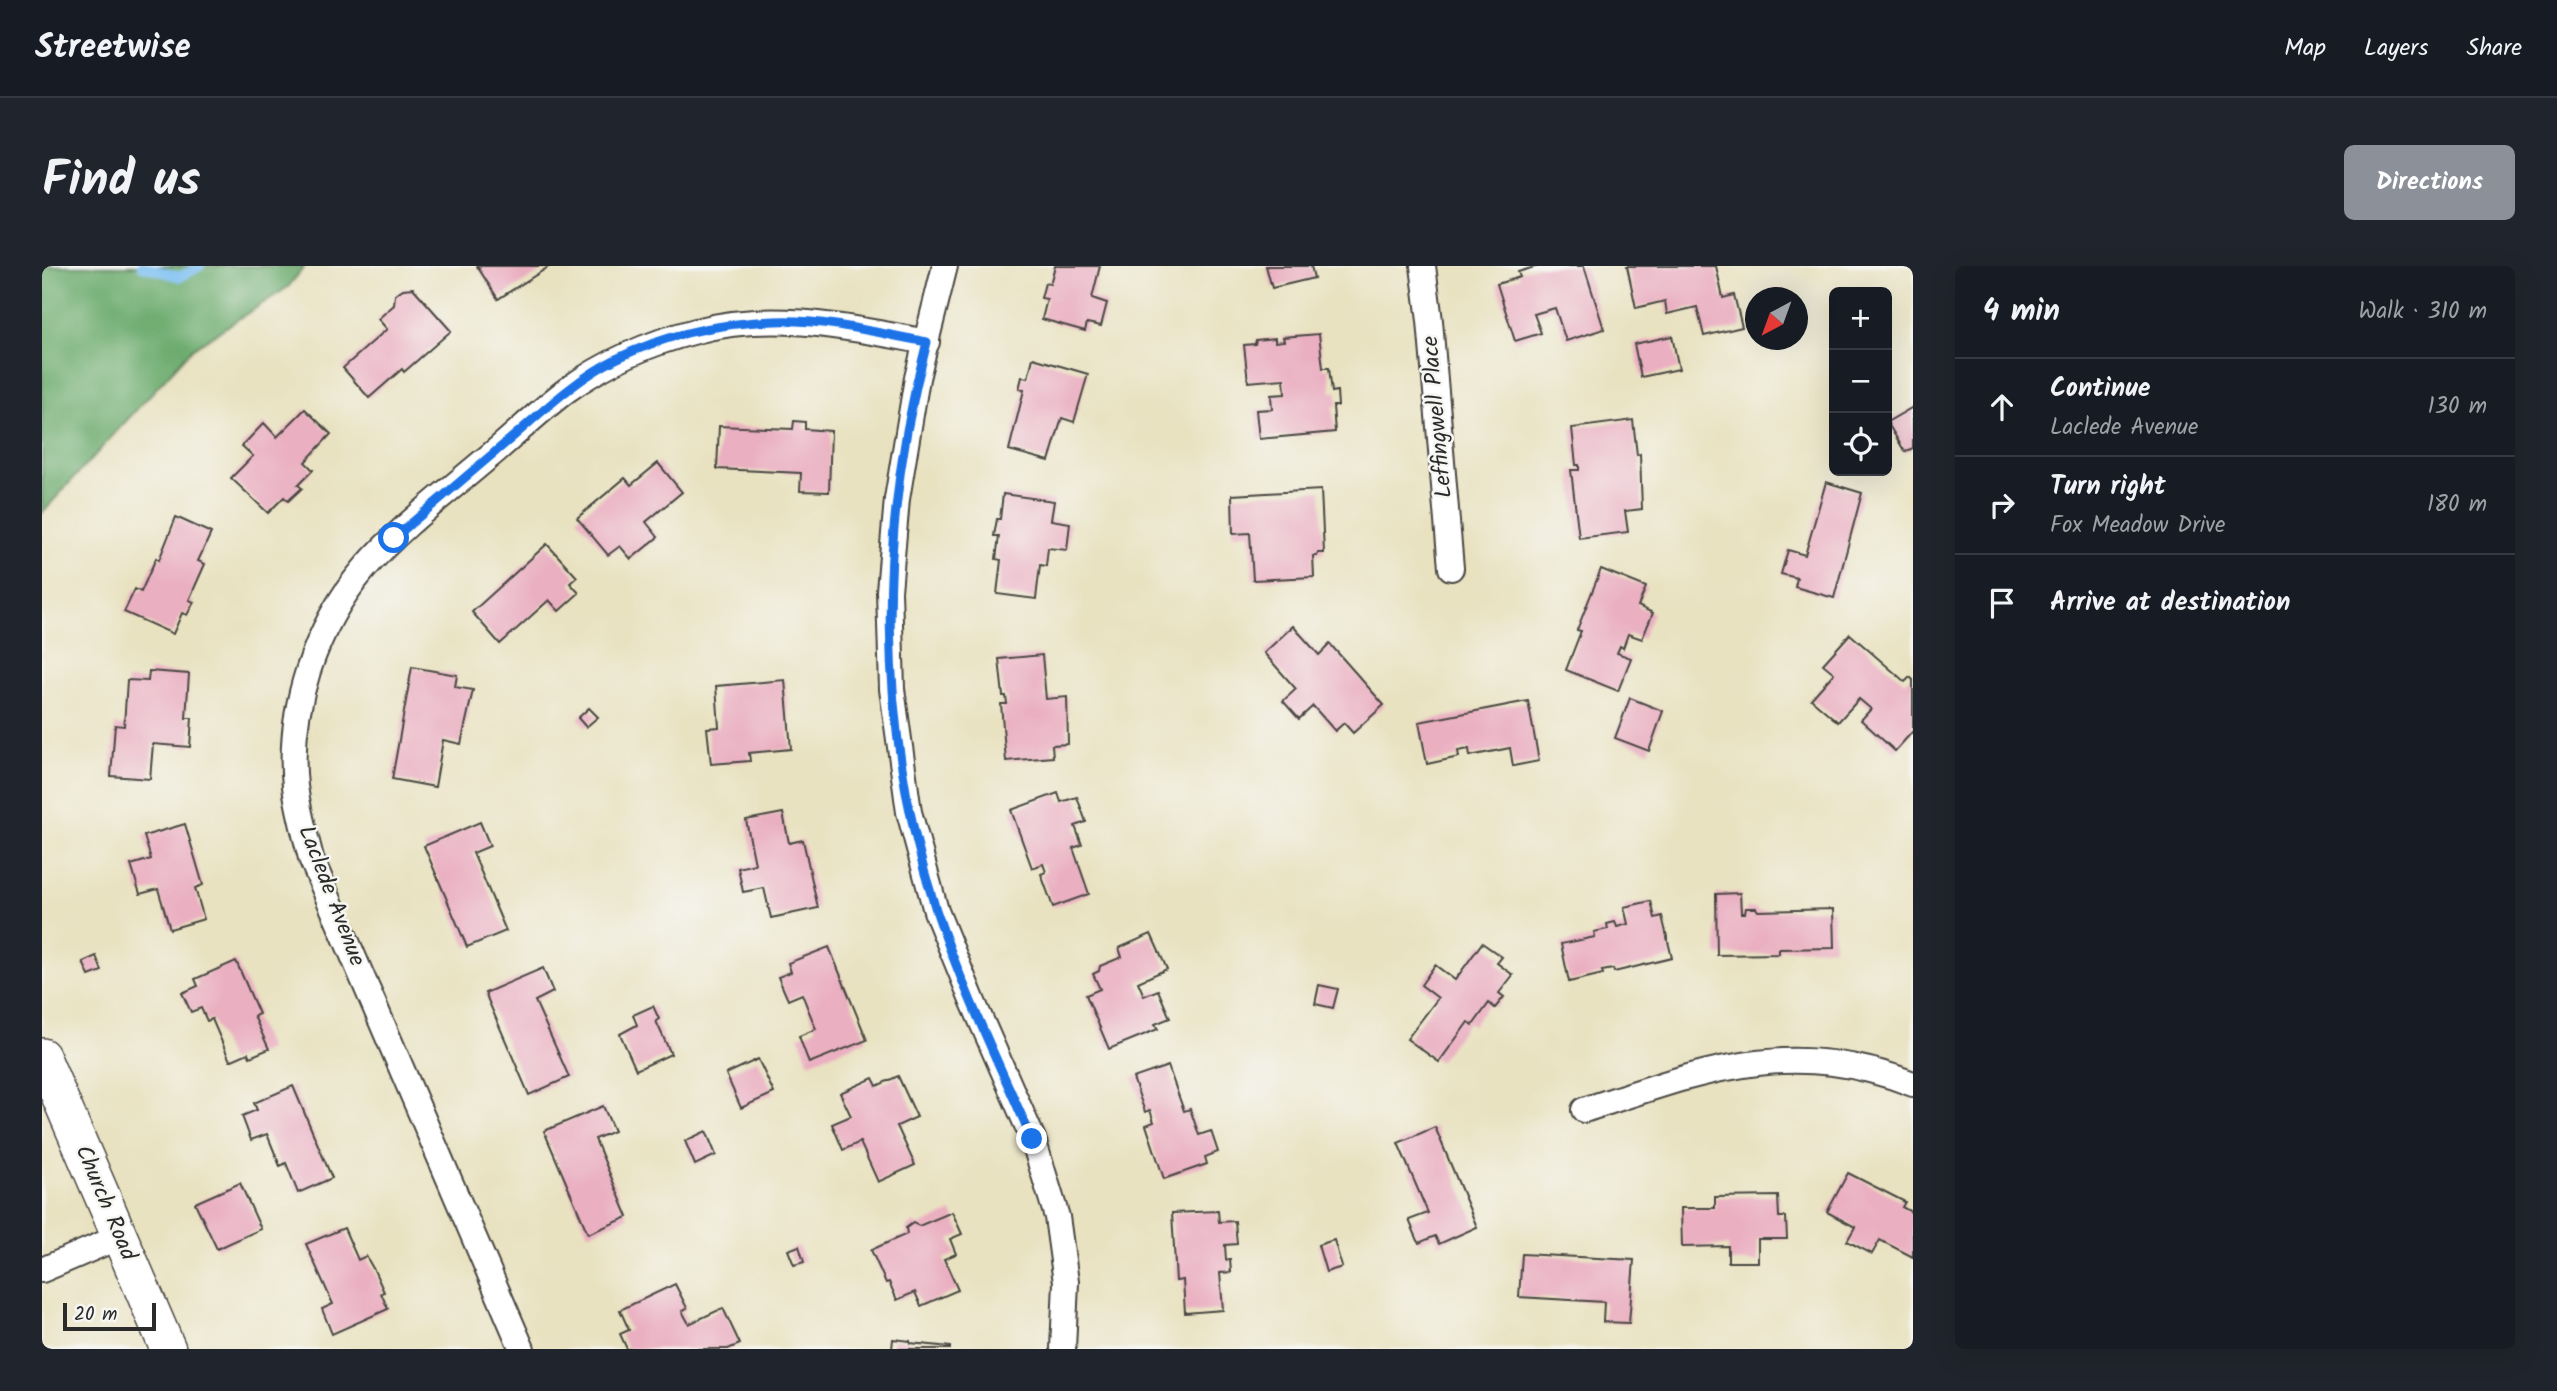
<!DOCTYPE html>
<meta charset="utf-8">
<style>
body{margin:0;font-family:Kalam,sans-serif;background:#20242c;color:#f1f3f6}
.controls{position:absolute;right:21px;top:21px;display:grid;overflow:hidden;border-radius:10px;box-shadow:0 7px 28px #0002}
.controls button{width:63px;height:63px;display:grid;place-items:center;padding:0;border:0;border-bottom:2px solid #363941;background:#171b24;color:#f1f3f6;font:35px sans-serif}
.compass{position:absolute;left:1703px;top:21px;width:63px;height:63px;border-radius:50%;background:#171b24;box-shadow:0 7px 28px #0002;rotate:221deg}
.scale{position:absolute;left:21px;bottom:18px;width:93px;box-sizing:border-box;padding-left:7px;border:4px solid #2b2b2b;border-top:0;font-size:19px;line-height:24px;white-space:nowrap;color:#2b2b2b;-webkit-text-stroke:5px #f6f6f2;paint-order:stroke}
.stop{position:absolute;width:21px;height:21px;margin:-16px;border:5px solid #1a73e8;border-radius:50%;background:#fff}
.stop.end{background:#1a73e8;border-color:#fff;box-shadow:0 2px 7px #0008}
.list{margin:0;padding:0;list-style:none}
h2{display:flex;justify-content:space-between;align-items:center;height:91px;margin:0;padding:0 28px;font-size:30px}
h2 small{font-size:23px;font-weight:400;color:#9ea1a6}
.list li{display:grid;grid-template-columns:46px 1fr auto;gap:21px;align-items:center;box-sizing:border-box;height:98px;padding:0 28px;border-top:2px solid #363941}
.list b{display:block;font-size:26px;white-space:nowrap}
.list p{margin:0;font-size:23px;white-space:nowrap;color:#9ea1a6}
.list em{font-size:23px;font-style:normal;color:#9ea1a6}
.icon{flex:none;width:38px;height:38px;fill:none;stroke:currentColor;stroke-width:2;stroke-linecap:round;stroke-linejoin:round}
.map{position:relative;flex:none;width:1871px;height:1083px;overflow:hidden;border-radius:10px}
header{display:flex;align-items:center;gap:42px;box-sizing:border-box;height:98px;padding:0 35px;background:#171b24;border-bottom:2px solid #363941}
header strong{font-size:33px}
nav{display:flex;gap:38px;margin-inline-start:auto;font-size:24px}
.intro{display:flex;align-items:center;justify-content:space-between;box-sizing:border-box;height:168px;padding:0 42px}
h1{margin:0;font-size:49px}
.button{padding:18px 32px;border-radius:10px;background:#8c9099;color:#fff;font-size:24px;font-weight:700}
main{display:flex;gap:42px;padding:0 42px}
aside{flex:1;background:#171b24;border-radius:10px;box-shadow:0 7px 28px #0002}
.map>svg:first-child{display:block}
.forest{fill:#6dac6e;stroke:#4c6c4c;stroke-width:2}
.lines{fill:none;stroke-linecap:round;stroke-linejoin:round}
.stream{stroke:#7bbff2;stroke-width:10}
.building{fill:#eaafc1}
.street-casing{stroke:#484642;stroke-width:28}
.secondary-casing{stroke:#484642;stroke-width:38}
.street{stroke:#fff;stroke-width:24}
.secondary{stroke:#fff;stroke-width:35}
.route{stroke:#1a73e8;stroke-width:9}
.labels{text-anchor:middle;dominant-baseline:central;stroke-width:5;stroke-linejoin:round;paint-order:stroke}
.street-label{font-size:23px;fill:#2b2b2b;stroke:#f6f6f2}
</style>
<header>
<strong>Streetwise</strong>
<nav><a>Map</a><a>Layers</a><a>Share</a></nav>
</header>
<div class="intro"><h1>Find us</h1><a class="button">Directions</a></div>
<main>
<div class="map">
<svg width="1871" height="1083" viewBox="0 0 1871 1083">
<rect width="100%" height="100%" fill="#f6f6f2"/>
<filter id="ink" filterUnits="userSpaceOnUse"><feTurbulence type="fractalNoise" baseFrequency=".0143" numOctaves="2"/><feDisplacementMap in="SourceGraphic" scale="14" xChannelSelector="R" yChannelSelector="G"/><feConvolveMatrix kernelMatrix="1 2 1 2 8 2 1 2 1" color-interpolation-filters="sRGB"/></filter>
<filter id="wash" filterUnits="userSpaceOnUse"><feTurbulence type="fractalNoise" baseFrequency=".00686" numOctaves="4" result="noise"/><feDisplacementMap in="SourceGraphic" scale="28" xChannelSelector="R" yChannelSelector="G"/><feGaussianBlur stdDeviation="1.57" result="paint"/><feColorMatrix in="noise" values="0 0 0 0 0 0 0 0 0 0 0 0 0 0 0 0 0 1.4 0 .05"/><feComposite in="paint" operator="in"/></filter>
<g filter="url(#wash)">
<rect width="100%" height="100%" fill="#e9e2c1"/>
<polygon class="forest" points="0,0 263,0 246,21 150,83 0,247"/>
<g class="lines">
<polyline class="stream" points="100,0 138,11 158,0"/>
</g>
<g id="blocks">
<g class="building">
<polygon points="435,0 508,0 456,33"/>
<polygon points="1013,0 1058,0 1050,32 1065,37 1059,60 1045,57 1043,65 1000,53 1005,33 999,32 1003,17 1008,18"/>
<polygon points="1224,0 1269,0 1272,12 1230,22"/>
<polygon points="1496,0 1542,0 1562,63 1524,75 1513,42 1492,48 1499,67 1473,75 1455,18 1478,11 1476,6"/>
<polygon points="1585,0 1674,0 1681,32 1692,29 1700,61 1662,70 1655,41 1625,48 1623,35 1594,42"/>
<polygon points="371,22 409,65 362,106 360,103 327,132 301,102 345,63 336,53 352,39 353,29 361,23"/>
<polygon points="1277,68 1281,102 1287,102 1290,126 1295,125 1296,140 1291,140 1293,166 1217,173 1214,144 1230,143 1229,129 1243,128 1242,113 1206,116 1202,79 1213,78 1214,74 1233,72 1233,76 1242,75 1241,71"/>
<polygon points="1630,70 1637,103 1599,111 1592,78"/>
<polygon points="991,92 1046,108 1032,156 1020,152 1007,195 967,184 982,124 977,123 980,111 986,112"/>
<polygon points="1871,141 1871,182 1863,186 1845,156"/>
<polygon points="263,143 289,168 263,196 271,204 256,219 260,222 246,235 242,231 226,247 189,212 211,190 200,180 222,157 235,171"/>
<polygon points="1591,154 1595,189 1598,188 1600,243 1583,245 1586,266 1537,272 1529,204 1537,204 1537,199 1534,199 1530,162"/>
<polygon points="752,155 763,156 763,163 789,165 787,226 758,225 759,207 675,203 677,160 751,163"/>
<polygon points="616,197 640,226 604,256 616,271 589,293 578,280 566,289 535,252 583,212 589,219"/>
<polygon points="1784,216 1820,227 1792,332 1753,321 1755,312 1739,308 1746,284 1763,289"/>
<polygon points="1279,224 1282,287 1276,287 1275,290 1271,290 1272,311 1211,314 1208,267 1191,268 1190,229"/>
<polygon points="961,228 1012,235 1009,254 1028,257 1025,284 1006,282 1004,300 998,299 994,333 955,328 959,294 954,293 957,270 952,270 955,253 958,253"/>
<polygon points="134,251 169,267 156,295 163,298 147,334 152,336 145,349 140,347 131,368 82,346 93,323 99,326 114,292 117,294"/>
<polygon points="505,278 535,311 528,317 537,327 517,345 507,334 458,378 430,346"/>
<polygon points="1559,303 1604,321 1596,340 1611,347 1600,373 1586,368 1581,382 1578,380 1575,387 1589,392 1576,425 1524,404 1539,365 1535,364"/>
<polygon points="1251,360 1277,389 1288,378 1342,439 1311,467 1302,457 1293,465 1271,440 1257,453 1241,435 1254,423 1222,387"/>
<polygon points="1808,368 1863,416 1868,411 1871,414 1871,465 1853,485 1819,454 1829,443 1817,433 1796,456 1769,433 1792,407 1781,398"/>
<polygon points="1000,389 1004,433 1025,431 1026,478 1010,479 1011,491 964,495 959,438 965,438 964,430 961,430 957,393"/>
<polygon points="370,401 415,409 413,421 431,424 419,478 401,474 393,521 350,513"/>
<polygon points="107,405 147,408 144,452 150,452 148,481 111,478 108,513 69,510 73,459 82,460 85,414 106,415"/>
<polygon points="743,414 749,483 707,487 708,495 669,498 665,462 677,461 674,420"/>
<polygon points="1588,432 1621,445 1607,485 1573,472"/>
<polygon points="1486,435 1497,495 1471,500 1468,482 1428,490 1427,483 1416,485 1417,491 1385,498 1377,456"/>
<polygon points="547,442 556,451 544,461 536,452"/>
<polygon points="1016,527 1019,536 1035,531 1044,556 1033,560 1040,579 1031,582 1047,628 1011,641 999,608 1004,606 1001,598 990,602 969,544"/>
<polygon points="741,547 747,577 761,574 776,642 729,652 722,622 701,626 696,602 713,598 704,554"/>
<polygon points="438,556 448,580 431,587 464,665 425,681 382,580"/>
<polygon points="143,558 161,619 153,622 162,653 128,663 116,623 98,628 89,599 109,593 102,570"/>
<polygon points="1698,627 1699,647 1703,647 1704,642 1714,642 1716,645 1791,643 1792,682 1737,683 1737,688 1675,689 1674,628"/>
<polygon points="1609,635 1613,652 1620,650 1630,692 1572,706 1571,703 1560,705 1561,708 1527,716 1519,678 1553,671 1552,666 1566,663 1565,658 1573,656 1575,661 1586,658 1582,641"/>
<polygon points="1109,668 1125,703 1096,716 1102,730 1116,724 1128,752 1113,758 1116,763 1067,783 1044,729 1058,723 1051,708 1057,705 1058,700 1080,691 1077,682"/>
<polygon points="1440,677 1460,691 1455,697 1471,709 1457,727 1462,731 1453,742 1447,737 1431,759 1426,756 1397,796 1365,773 1396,732 1379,719 1393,699 1413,714"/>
<polygon points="787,681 825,774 767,797 757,770 774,763 760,728 746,734 736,711 749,706 746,697"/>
<polygon points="54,690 60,705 47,710 41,696"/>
<polygon points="194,695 217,748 212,750 227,783 208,791 206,787 188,795 170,753 165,755 159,742 149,746 140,727 156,720 153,713"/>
<polygon points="501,702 511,726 493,735 527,811 487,829 443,727"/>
<polygon points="1277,719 1296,723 1291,742 1273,738"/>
<polygon points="611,740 617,753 614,755 629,788 594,804 578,768 595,759 591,749"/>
<polygon points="716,793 732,827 699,842 684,808"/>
<polygon points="1126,800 1142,845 1148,843 1157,869 1169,865 1176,886 1163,891 1165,898 1122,913 1104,859 1112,856 1108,844 1103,846 1091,812"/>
<polygon points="856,810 875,851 855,860 873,899 836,916 818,876 801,884 790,858 809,850 798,827 831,812 835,820"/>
<polygon points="251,820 290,912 256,927 244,897 238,900 225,868 209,874 200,850 215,844 212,837"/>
<polygon points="561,840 572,865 553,873 586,951 546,968 502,865"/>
<polygon points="1393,861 1435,961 1397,978 1393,970 1377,977 1367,954 1386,947 1356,877"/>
<polygon points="664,865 674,889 653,899 643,875"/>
<polygon points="1806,907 1863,936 1860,941 1871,947 1871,991 1838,974 1830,988 1805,975 1813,961 1785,946"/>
<polygon points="198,917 219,963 175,983 153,937"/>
<polygon points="1736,930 1737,951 1744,951 1745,973 1716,973 1716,996 1686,996 1686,980 1640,981 1639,942 1673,942 1673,931"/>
<polygon points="1176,945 1177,956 1193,955 1195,978 1183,979 1184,994 1188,993 1189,1006 1178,1007 1181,1044 1143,1047 1141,1014 1134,1015 1130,947"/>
<polygon points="910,946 920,968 908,973 914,988 902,993 916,1024 879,1040 873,1026 855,1034 847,1016 844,1017 829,984 865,968 864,962 871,957 877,960"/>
<polygon points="302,962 316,994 324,990 333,1006 342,1026 339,1027 346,1043 290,1068 280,1043 291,1038 264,978"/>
<polygon points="1292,974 1300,1001 1284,1006 1276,979"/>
<polygon points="757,980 762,996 752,999 746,984"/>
<polygon points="1480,988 1592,994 1587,1057 1561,1056 1562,1036 1477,1031"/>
<polygon points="633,1018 645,1042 640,1045 647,1058 681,1042 698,1078 686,1083 585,1083 578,1068 587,1064 578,1044"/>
<polygon points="851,1073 868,1075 868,1077 908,1081 908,1083 850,1083"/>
</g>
</g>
</g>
<g filter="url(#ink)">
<use href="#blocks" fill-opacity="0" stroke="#484642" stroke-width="2"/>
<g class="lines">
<defs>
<g id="street">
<polyline points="903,0 875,112 855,233 847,325 850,423 867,546 894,645 931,736 991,873 1015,951 1024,1016 1021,1083"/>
<polyline points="1381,0 1388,55 1409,302"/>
<path d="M1542 844C1661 805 1747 770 1871 818"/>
<polyline points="0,1004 77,971"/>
<path d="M480 1083 269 592C263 568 256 544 253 520 245 444 273 361 322 303 357 262 403 228 444 193 471 171 497 145 525 124 564 96 607 77 654 65 731 44 809 62 885 76"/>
</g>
<polyline id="secondary" points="0,790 126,1083"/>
</defs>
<use href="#street" class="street-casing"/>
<use href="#secondary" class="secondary-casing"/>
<use href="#street" class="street"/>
<use href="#secondary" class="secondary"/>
</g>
</g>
<g class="lines" filter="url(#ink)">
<path class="route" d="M352 272C392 238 432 204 473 169 504 142 536 112 574 93 623 69 678 57 733 55 784 53 835 67 885 76 835 262 834 460 894 644 920 722 957 798 990 873"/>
</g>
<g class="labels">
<g class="street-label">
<text transform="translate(1396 151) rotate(-95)">Leffingwell Place</text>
<text transform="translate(289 630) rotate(69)">Laclede Avenue</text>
<text transform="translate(63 937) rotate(67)">Church Road</text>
</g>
</g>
</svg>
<div class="controls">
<button>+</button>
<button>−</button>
<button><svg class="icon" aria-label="locate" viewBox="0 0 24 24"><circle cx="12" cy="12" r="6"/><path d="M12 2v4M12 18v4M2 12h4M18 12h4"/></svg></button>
</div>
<svg class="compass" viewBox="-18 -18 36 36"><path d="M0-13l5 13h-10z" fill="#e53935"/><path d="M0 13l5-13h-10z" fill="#9ea1a6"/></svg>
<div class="scale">20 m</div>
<div class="stop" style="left:352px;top:272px"></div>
<div class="stop end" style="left:990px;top:873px"></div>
</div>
<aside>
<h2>4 min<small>Walk · 310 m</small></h2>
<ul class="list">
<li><svg class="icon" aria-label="ahead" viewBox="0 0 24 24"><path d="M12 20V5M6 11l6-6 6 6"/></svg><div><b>Continue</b><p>Laclede Avenue</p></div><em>130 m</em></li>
<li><svg class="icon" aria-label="right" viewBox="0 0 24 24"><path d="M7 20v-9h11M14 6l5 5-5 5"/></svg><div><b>Turn right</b><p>Fox Meadow Drive</p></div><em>180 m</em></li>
<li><svg class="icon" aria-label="arrive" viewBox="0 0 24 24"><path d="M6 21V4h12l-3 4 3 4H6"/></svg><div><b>Arrive at destination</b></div></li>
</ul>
</aside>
</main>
